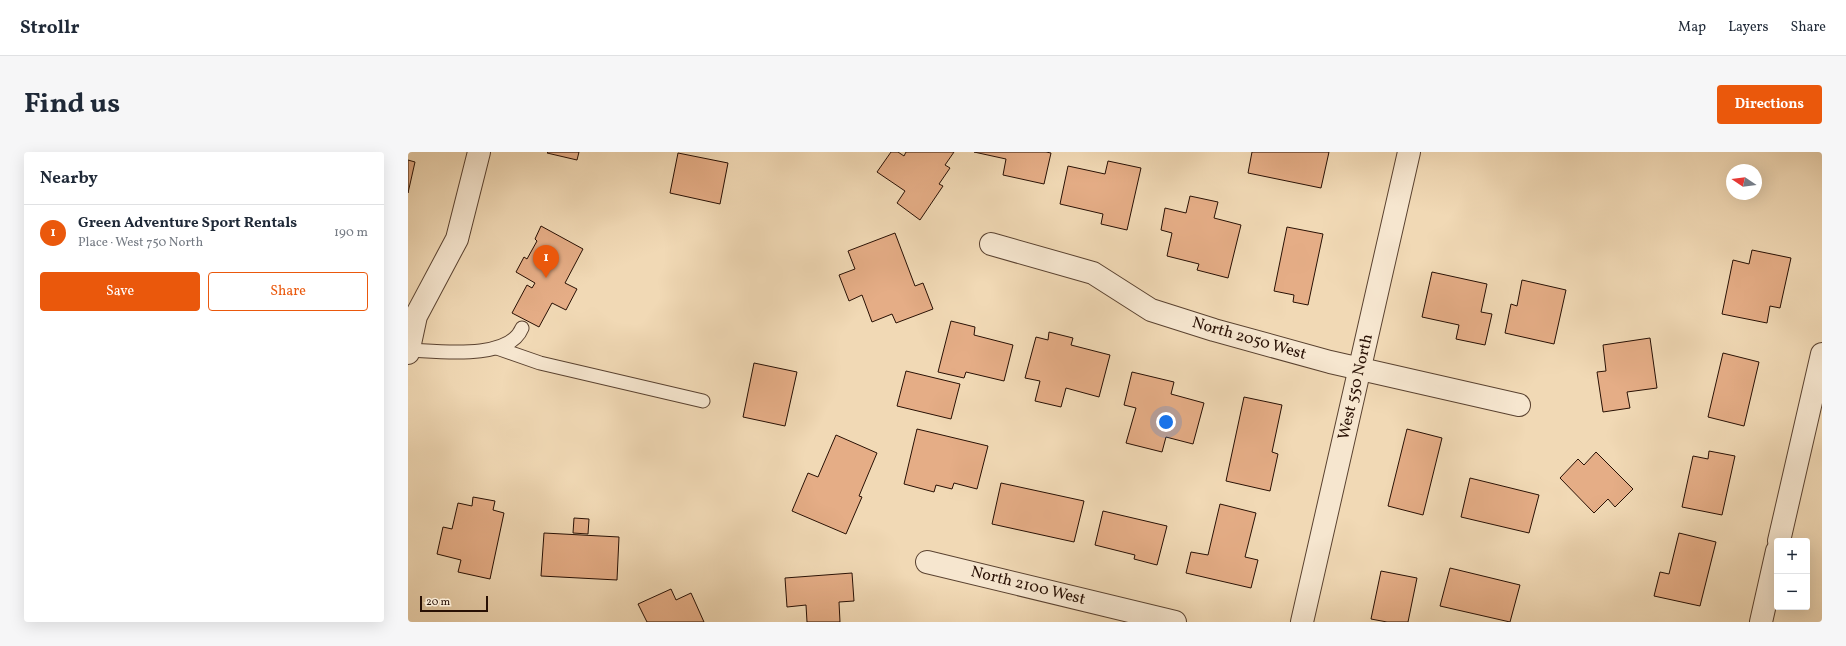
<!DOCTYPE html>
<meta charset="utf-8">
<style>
body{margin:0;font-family:Vollkorn,serif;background:#f6f6f7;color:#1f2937}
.controls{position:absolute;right:12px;bottom:12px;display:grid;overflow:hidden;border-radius:4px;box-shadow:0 4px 16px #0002}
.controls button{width:36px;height:36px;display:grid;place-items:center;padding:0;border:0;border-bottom:1px solid #e0e1e3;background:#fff;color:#1f2937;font:20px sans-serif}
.compass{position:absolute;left:1318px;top:12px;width:36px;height:36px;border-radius:50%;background:#fff;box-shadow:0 4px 16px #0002;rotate:283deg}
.scale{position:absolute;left:12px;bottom:10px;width:68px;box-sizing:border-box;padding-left:4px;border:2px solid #281004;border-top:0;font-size:11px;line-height:14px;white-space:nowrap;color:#281004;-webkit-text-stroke:3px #f6e6cf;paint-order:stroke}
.you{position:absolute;left:758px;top:270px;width:14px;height:14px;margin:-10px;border:3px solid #fff;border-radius:50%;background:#1a73e8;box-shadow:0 0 0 6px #1a73e833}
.badge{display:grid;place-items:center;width:26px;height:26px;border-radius:50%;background:#ea580c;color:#fff;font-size:13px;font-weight:700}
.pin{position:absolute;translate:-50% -33px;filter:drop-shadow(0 1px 2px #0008)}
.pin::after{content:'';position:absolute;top:21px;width:14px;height:12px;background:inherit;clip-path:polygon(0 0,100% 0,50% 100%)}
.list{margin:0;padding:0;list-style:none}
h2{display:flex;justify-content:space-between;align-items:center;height:52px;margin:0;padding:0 16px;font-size:17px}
h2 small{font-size:13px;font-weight:400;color:#747a83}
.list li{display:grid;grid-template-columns:26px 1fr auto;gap:12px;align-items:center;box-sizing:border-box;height:56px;padding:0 16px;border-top:1px solid #e0e1e3}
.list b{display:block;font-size:15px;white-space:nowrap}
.list p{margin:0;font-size:13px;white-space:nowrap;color:#747a83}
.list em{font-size:13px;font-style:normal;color:#747a83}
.actions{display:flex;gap:8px;padding:12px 16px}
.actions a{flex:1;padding:9px 0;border:1px solid #ea580c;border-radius:4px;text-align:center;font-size:14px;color:#ea580c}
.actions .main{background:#ea580c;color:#fff}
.map{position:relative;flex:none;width:1414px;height:470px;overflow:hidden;border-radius:4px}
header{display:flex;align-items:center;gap:24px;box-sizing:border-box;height:56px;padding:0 20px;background:#fff;border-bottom:1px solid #e0e1e3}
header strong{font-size:19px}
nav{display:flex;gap:22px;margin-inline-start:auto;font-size:14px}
.intro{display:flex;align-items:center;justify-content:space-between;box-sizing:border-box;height:96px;padding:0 24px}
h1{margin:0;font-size:28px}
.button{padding:10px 18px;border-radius:4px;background:#ea580c;color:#fff;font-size:14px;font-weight:700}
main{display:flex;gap:24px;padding:0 24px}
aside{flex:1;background:#fff;border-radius:4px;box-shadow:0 4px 16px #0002}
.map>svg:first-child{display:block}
.building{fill:#e5ad86;stroke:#281004}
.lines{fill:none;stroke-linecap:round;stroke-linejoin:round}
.lane-casing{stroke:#5a4230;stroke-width:15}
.street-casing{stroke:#5a4230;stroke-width:24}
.lane{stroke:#f6e6cf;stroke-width:13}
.street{stroke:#f6e6cf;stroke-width:22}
.labels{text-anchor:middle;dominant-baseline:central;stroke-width:3;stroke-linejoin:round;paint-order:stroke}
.street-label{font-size:16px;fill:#281004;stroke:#f6e6cf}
</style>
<header>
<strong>Strollr</strong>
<nav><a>Map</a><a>Layers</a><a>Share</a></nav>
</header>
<div class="intro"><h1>Find us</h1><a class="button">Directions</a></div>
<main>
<aside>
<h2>Nearby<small></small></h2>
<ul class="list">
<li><span class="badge">1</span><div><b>Green Adventure Sport Rentals</b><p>Place · West 750 North</p></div><em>190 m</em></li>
</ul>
<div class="actions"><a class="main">Save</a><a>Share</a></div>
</aside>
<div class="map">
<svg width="1414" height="470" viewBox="0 0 1414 470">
<rect width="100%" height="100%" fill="#f1d9b5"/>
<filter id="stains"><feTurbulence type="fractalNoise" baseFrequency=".005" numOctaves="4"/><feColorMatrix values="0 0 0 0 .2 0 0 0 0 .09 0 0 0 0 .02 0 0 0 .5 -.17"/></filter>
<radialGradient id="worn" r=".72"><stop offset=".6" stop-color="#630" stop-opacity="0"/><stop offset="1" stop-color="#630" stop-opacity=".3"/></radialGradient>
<g class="building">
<polygon points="140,0 171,0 169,8 139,1"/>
<polygon points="483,0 490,0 496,4 498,0 546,0 537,13 542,16 531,32 535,34 512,68 489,51 497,39 469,20"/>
<polygon points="566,0 638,0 643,1 636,32 595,23 598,7"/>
<polygon points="844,0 921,0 913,36 840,21"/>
<polygon points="270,1 320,11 312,52 262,41"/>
<polygon points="0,8 7,10 0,41"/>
<polygon points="700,9 733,16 719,78 693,72 695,62 652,52 660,14 697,22"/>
<polygon points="782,44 810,50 806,66 833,73 820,126 789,118 791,112 759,104 764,81 753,78 757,56 778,61"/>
<polygon points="133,74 175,97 157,131 169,137 158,158 144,151 131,175 104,161 119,133 124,136 127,131 108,120 116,105 119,107 129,89 127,87"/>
<polygon points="879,75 915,82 900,153 885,150 886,143 866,139"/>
<polygon points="487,81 507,134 515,131 525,157 488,171 484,162 464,170 454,143 441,149 431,123 447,117 440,99"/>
<polygon points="1344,98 1383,106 1372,156 1362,154 1359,171 1314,162 1325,108 1341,112"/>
<polygon points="1024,120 1079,132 1073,160 1084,162 1077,193 1048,187 1051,173 1014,165"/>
<polygon points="1114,128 1158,138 1146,192 1097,181 1103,152 1109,154"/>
<polygon points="543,169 567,175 566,183 605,193 596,229 558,220 556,226 530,220"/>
<polygon points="641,180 665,186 663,193 702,203 691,245 658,236 653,255 627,249 632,229 617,226 628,185 640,188"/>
<polygon points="1242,186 1249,236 1219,240 1222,256 1195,260 1189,220 1198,219 1195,193"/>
<polygon points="1315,201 1351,210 1336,274 1300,265"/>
<polygon points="346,211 389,220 377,274 335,265"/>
<polygon points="498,219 552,232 543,267 489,254"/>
<polygon points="724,220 766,230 763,242 796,251 785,292 758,285 754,300 718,291 728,256 716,253"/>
<polygon points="836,245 874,253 864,300 870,302 862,339 818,329"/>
<polygon points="509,277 580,294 569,337 546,331 544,337 528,333 526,340 496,332"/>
<polygon points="999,277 1034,286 1015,363 980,354"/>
<polygon points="428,283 469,301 451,344 454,345 438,382 384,359 400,321 410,325"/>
<polygon points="1301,299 1327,304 1314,363 1274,355 1285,304 1300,307"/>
<polygon points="1188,300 1225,337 1207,355 1200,347 1186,361 1152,326 1170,307 1176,313"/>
<polygon points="1062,326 1131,343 1121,381 1053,365"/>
<polygon points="593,331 676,349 666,390 584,372"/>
<polygon points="65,345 87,349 85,358 96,361 82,427 50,420 53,408 29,402 35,375 44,377 50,351 64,354"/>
<polygon points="812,352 848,361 837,405 850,408 843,436 778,421 783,400 800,403"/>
<polygon points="695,359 759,374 749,413 726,407 727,403 687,393"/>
<polygon points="166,366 181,367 180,382 165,381"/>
<polygon points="136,381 211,385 209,428 133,424"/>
<polygon points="1271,381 1308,390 1292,454 1246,444 1252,420 1261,422"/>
<polygon points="1042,416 1112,433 1102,470 1032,454"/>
<polygon points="973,419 1009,426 1000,470 979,470 963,467"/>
<polygon points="444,421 446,449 431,450 432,470 399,470 398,453 379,455 377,426"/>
<polygon points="263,437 268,448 283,441 296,470 239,470 230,452"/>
</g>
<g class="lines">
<defs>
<g id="lane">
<polyline points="89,196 132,211 295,249"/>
<path d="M1 198C29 199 101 209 114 176"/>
</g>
<g id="street">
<polyline points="583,92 685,121 743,158 806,178 922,210 1111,253"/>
<polyline points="0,201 8,164 49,87 71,0"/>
<polyline points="1371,389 1414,202"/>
<polyline points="519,410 767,470"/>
<polyline points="894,470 1001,0"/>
<polyline points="1353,470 1369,399"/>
</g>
</defs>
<use href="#lane" class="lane-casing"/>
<use href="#street" class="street-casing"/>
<use href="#lane" class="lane"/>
<use href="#street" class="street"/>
</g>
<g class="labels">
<g class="street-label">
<text transform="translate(841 187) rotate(16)">North 2050 West</text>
<text transform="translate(948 235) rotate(-77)">West 550 North</text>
<text transform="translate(620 434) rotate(14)">North 2100 West</text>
</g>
</g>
<rect width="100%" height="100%" filter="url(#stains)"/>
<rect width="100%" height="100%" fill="url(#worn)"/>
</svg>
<div class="controls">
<button>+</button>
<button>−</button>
</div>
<svg class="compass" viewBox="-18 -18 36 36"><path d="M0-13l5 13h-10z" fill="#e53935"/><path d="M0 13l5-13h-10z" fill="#747a83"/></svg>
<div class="scale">20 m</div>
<div class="you"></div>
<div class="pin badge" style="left:138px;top:126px">1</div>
</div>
</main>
